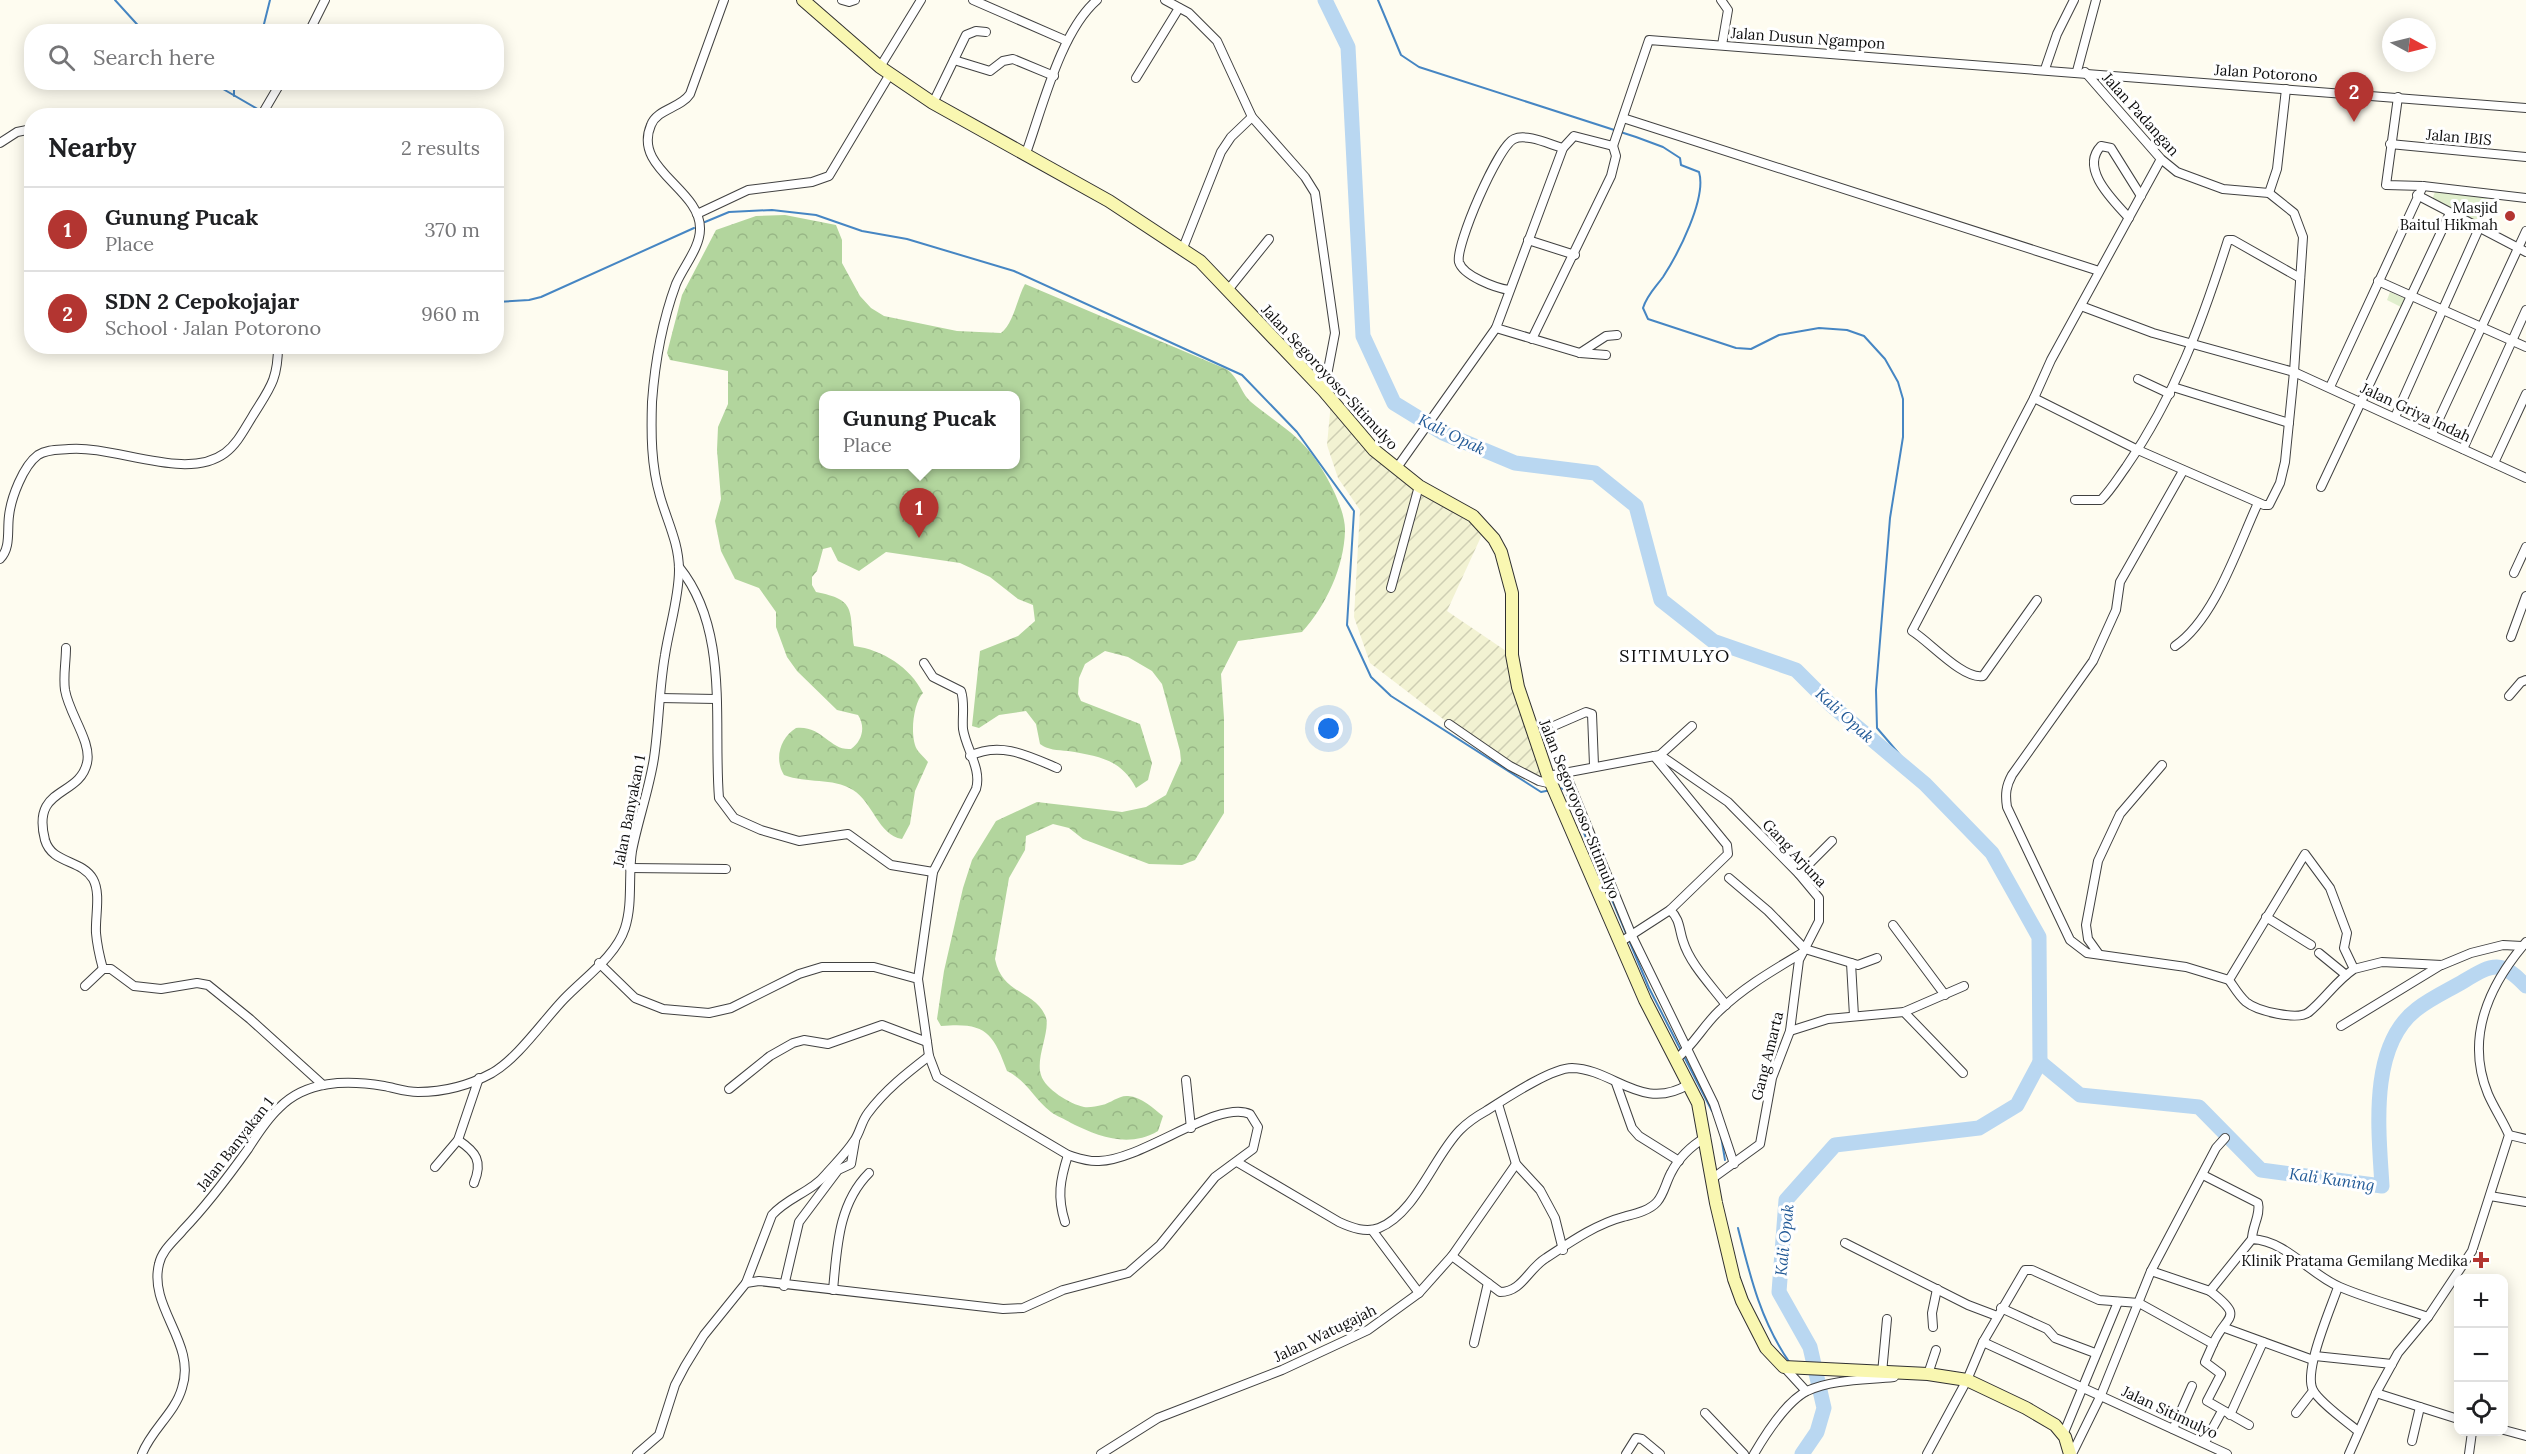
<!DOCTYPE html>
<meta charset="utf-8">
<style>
body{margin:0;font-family:Lora,serif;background:#f2f2f2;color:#202124}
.controls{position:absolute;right:18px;bottom:18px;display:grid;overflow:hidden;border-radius:12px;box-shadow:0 3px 15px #0003}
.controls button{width:54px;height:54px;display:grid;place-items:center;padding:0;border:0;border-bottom:2px solid #e0e0e0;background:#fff;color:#202124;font:30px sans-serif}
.compass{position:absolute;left:2382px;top:18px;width:54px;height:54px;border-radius:50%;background:#fff;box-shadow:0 3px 15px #0003;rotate:97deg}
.you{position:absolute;left:1329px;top:729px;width:21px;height:21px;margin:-15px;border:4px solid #fff;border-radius:50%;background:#1a73e8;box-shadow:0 0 0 9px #1a73e833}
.badge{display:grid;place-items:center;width:39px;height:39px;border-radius:50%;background:#b33531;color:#fff;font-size:20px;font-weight:700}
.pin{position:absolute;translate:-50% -50px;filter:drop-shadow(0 2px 3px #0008)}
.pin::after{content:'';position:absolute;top:32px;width:21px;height:18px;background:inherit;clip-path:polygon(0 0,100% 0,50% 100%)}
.popup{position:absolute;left:819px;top:391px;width:201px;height:78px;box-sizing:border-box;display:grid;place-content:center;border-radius:12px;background:#fff;filter:drop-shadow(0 2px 4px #0005);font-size:20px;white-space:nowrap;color:#757577}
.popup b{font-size:22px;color:#202124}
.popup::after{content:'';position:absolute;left:50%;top:100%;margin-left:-12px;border:12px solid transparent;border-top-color:#fff}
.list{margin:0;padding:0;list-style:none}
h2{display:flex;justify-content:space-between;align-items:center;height:78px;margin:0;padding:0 24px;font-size:26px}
h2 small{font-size:20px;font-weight:400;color:#757577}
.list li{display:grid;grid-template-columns:39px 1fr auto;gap:18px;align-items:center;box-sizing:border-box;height:84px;padding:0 24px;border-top:2px solid #e0e0e0}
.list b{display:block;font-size:22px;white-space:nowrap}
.list p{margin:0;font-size:20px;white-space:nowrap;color:#757577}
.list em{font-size:20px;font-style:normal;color:#757577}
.icon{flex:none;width:33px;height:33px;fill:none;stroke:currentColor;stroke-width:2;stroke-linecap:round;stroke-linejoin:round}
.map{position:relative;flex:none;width:2526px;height:1454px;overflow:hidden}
.search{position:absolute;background:#fff;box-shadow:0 3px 15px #0003;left:24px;top:24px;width:480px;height:66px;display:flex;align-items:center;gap:15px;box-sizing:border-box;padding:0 21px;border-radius:24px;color:#757577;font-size:22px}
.panel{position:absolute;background:#fff;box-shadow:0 3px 15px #0003;left:24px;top:108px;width:480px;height:246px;border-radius:24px}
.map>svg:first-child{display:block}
.farmland{fill:url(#farmland-furrows)}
.forest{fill:url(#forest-crowns);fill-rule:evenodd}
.pitch{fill:#e0eecd}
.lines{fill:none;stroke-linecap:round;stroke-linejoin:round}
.stream{stroke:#4686c3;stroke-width:2}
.river{stroke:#b9d7f1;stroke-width:15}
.street-casing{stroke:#414141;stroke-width:10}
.secondary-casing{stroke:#303030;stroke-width:14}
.street{stroke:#fff;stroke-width:8}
.secondary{stroke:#f9f7b1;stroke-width:12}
.poi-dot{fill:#b33531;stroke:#fff;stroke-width:2}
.labels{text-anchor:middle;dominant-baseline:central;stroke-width:6;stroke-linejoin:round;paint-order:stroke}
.street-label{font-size:15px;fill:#0e0e0e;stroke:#fff}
.poi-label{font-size:15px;fill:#0e0e0e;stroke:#fff;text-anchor:end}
.water-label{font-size:16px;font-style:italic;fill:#215996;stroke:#fff}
.quarter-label{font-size:18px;letter-spacing:1.5px;fill:#0e0e0e;stroke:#fff}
</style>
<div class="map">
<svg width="2526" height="1454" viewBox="0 0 2526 1454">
<defs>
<pattern id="farmland-furrows" width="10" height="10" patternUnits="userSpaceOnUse" patternTransform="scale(1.5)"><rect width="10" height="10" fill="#f2f2d2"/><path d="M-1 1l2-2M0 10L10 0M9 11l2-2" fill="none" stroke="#ceceb3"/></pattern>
<pattern id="forest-crowns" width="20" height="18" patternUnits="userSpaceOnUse" patternTransform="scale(1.5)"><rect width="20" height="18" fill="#b2d59d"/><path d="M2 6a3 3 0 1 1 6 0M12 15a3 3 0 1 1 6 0" fill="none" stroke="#98b686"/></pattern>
</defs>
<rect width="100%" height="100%" fill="#fefcf0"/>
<polygon class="farmland" points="1331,402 1423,489 1485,528 1447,611 1512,655 1548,776 1539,781 1477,745 1370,663 1354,617 1360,510 1338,478 1327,445"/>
<path class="forest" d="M756 216 785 215 836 225 842 240V263L860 296 871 308 884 316 957 331 1001 333C1014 323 1017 298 1025 284L1226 369C1239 377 1240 392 1251 402 1271 419 1293 431 1310 452 1324 469 1346 509 1345 531 1344 567 1326 606 1302 632L1238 641 1221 674 1224 718V813L1195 860 1182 865 1149 864 1083 839 1069 828 1053 824 1026 836 1025 850 1009 878 995 959C1002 994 1033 990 1045 1015 1052 1029 1035 1057 1041 1075 1045 1089 1070 1104 1084 1107 1089 1108 1097 1106 1102 1105 1111 1103 1119 1095 1128 1096 1142 1097 1153 1108 1163 1116L1158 1131C1129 1148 1099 1137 1071 1123 1065 1119 1056 1116 1051 1112 1034 1099 1027 1081 1007 1071 993 1032 985 1022 941 1026L937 1019 944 971 963 888 972 860 996 821 1037 802 1122 812 1146 807 1166 795 1181 761 1180 751 1162 684 1152 671 1128 657 1105 651 1085 664 1079 678 1078 694 1081 701 1140 724 1152 763 1148 780 1136 788C1121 759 1098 756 1068 751 1057 750 1048 750 1040 744L1036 724 1026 711 999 715 979 728 972 726 980 651 1018 636 1035 621 1033 605 1018 599 990 577 960 563 886 552 859 571 838 561 831 547 823 549 817 571 812 577V585L816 592C857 600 849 610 854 646 883 650 910 667 923 693 913 703 909 739 918 751 921 755 925 758 928 762L915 791 910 824 902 839C878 835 873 802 853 790 832 777 807 784 784 775 774 759 780 738 796 728 822 725 830 751 851 749 862 741 866 727 858 715L837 710 797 671 787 657 776 627V612L759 588 735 579 721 551 715 521 721 499 717 450 718 427 728 404V371L670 360 667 353 682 295 716 230ZM823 396H1015V464H823Z"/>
<g class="pitch">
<polygon points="2436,189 2488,198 2476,221 2432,200"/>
<polygon points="2390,292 2406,299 2401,307 2387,300"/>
</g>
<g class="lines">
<g class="stream">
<polyline points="115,0 144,32"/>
<path d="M1378 0 1401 55 1419 67 1636 137 1663 147 1680 158 1681 165 1699 172C1707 198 1678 254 1663 277 1655 288 1647 295 1643 308L1648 319 1736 348 1751 349 1779 335 1819 328 1847 330 1864 336 1885 359 1898 382 1903 399V437L1890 518 1876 690 1877 728 1925 784"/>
<polyline points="262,32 270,0"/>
<polyline points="211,82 261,111"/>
<polyline points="234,82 234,96"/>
<polyline points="705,222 729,212 772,210 816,215 862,231 907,239 1014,271 1242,375 1297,432 1354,511 1347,625 1371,677 1391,696 1541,792 1551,790"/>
<polyline points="496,302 529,300 541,297 694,228"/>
<polyline points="1559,788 1564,789 1571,802 1649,988 1712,1111"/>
<polyline points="1721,1136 1725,1160"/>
<path d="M1738 1228C1750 1276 1761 1322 1790 1363"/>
</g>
<g class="river">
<polyline points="1325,0 1348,47 1363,336 1394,403 1443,433 1515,463 1595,473 1636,506 1661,600 1713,641 1796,670 1831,705 1925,784 1992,853 2039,937 2040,1062 2017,1105 1979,1128 1835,1145 1786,1200 1779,1292 1810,1347 1824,1408 1817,1432 1802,1454"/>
<path d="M2040 1062 2080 1095 2199 1107 2261 1170 2382 1186C2379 1133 2368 1046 2417 1009 2431 998 2449 990 2464 981 2494 963 2501 960 2526 986"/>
</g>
<defs>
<g id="street">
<polyline points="842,0 849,2 855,0"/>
<polyline points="973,0 1067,41"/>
<polyline points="1165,0 1189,13 1217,41 1252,117 1305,177 1315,193 1335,333 1324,391"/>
<polyline points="1721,0 1728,10 1722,45"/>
<polyline points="309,32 325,0"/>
<polyline points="954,60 990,71 1003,61 1013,59 1054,76"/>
<polyline points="880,67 921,0"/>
<polyline points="2045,69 2057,34 2074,0"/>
<polyline points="2077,71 2096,0"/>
<polyline points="2085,72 2161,159 2177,172 2223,189 2269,193 2294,213 2303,237 2294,372 2285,462 2280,483 2269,505 2264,505 2138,450 2034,398 2051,360 2161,159"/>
<polyline points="1136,78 1179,8"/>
<polyline points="2398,97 2386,185 2423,186 2526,198"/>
<polyline points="933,103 966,35 976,31 986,32"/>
<polyline points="261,116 281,82"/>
<polyline points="1623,118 2099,271"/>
<polyline points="0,143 17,132 32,129"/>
<polyline points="2390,144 2526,157"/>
<path d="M1025 156C1042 110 1060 32 1097 0"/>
<polyline points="2269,193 2277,169 2286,89"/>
<polyline points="2417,195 2526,252"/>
<polyline points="697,214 748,190 812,182 829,176 890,74"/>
<path d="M2129 218C2114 201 2079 169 2101 146L2111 148 2141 196"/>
<polyline points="1528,240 1575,255"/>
<polyline points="1183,248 1221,152 1231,137 1252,117"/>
<polyline points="2378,281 2526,347"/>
<polyline points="1228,290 1269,239"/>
<path d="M1509 290C1496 288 1463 276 1459 262 1455 246 1498 146 1514 139 1527 133 1551 145 1563 148"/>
<polyline points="2081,306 2153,333 2294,372 2526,478"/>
<polyline points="1532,339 1611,176 1616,156 1613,146"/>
<polyline points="1580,353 1606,336 1617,335"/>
<polyline points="1606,355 1580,353 1496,328 1563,148 1574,136 1613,146 1649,40 2526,108"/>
<polyline points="2138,379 2170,394"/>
<polyline points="2173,387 2289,423"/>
<polyline points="2330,387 2423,186"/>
<path d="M2034 398 1912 631C1929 641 1963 680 1983 676L2037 600"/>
<polyline points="2395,417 2480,226"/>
<polyline points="2432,434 2526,231"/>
<polyline points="2463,449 2526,310"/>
<polyline points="2494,463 2526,394"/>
<polyline points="1396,469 1496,328"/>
<path d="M2183 471 2120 582 2116 610 2093 661 2012 775C2006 786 2005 794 2007 807L2070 940 2087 953 2186 967 2229 980"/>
<polyline points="2321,487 2450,213"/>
<path d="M2075 500H2101C2111 490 2118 478 2126 467 2175 396 2202 322 2228 240H2233L2300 278"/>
<path d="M0 559C11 548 7 531 9 516 11 498 23 466 38 455 47 449 59 450 69 449 115 445 186 482 225 453 237 444 244 430 252 417 269 389 278 381 278 346"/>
<path d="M679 567C730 630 713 723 719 798L734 818 761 830 799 841 848 834 891 865 933 872"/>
<polyline points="2514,573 2526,547"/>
<polyline points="1391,588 1419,486"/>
<polyline points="2511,637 2526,596"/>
<path d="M2175 646C2215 619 2238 546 2258 503"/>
<path d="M66 648C66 662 63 676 65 690 69 714 92 742 87 763 79 798 31 786 45 840 52 864 81 859 93 879 101 893 95 917 96 933 97 945 100 958 103 969H111L134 986 161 989 197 983 208 985 250 1019 323 1085"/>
<polyline points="2509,696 2521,682 2526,680"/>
<polyline points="660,698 716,699"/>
<polyline points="1449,724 1510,766 1539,781 1552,784"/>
<polyline points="1556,725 1586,712 1592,714 1594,765"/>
<polyline points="1660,755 1728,802 1799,874 1819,898 1819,921 1799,960 1790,1031 1772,1078 1760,1144 1713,1178"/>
<path d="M970 756C1000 741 1029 756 1057 768"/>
<polyline points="1565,772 1632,936 1714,1104 1734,1164"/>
<polyline points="1548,776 1660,755 1692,726"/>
<polyline points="630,868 726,869"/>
<polyline points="1799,874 1832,841"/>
<polyline points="1729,878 1768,911 1805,949 1858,965 1877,958"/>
<path d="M1670 910C1680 919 1679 929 1683 941 1690 964 1711 985 1726 1005"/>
<polyline points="2266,917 2311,945"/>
<polyline points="1893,925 1945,995"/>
<polyline points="1619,943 1670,910 1728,854 1727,845 1654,756"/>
<polyline points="2098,953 2088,939 2086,925 2098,861 2120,814 2162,765"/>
<polyline points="2319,953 2346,975"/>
<path d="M599 963 635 998 663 1009 709 1013 731 1008 799 974 822 967H874L918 979 929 1056 937 1077 1068 1155C1078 1158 1088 1162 1099 1161 1143 1160 1218 1099 1250 1114L1258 1127 1253 1149 1215 1177 1160 1245 1128 1273 1063 1290 1023 1308 1003 1309 759 1281 746 1283 704 1335 685 1366 675 1385 659 1435 637 1454"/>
<polyline points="1851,963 1854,1016"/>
<path d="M2354 969C2336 981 2325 999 2309 1012 2298 1021 2257 1011 2246 1002 2239 996 2234 987 2229 980L2305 854 2330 888 2347 933 2344 948 2354 969 2382 962 2442 965 2471 953 2503 945 2522 946"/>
<path d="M918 979 933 872 976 789C982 769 966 749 963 729 962 716 965 703 961 691L933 677 924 663"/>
<polyline points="85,986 103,969"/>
<polyline points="1904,1012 1963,1073"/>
<polyline points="2341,1026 2441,965"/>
<polyline points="1790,1031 1828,1019 1904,1012 1964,986"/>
<path d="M1676 1059C1693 1046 1703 1026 1719 1011 1744 987 1772 971 1802 953"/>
<polyline points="1186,1080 1191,1128"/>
<polyline points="1616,1083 1632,1128 1639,1136 1679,1161"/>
<polyline points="729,1089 770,1056 793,1043 804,1040 828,1044 882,1025 927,1042"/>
<polyline points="1498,1104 1516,1164 1540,1190 1555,1218 1563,1250"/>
<polyline points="2509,1135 2526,1139"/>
<path d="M458 1140C476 1152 483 1161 474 1183"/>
<path d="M1237 1162 1339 1222C1352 1228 1366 1233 1379 1228 1416 1213 1434 1156 1460 1130 1467 1123 1477 1116 1486 1111 1505 1099 1551 1068 1572 1068 1614 1069 1642 1113 1689 1084"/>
<polyline points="435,1167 458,1140 479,1078"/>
<path d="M2203 1175 2258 1203C2261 1214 2252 1227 2252 1239"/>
<polyline points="2490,1196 2526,1202"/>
<path d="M1065 1222C1057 1197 1060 1180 1068 1155"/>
<polyline points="1372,1230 1419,1293"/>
<polyline points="1845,1243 1968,1305 1997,1316"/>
<polyline points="1452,1256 1516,1164"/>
<polyline points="2151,1271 2216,1148 2225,1138"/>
<path d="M746 1283 772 1215C788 1197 812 1192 827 1173 835 1164 847 1152 854 1141 860 1133 861 1122 868 1113 885 1090 907 1073 929 1056"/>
<polyline points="784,1286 799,1222 838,1170 851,1164 855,1141"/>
<path d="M2338 1287C2331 1308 2303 1371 2313 1390 2319 1402 2347 1422 2358 1431"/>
<path d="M833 1290C837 1248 838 1204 869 1173"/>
<polyline points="2001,1308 2047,1329 2055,1338 2095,1353"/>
<polyline points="1933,1327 1932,1313 1937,1289"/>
<polyline points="2225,1328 2313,1360"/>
<polyline points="1983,1342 2227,1454"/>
<polyline points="1474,1343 1488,1283"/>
<polyline points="2213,1344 2205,1362 2221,1374 2207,1401 2249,1425"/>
<polyline points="2315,1356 2392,1364"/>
<polyline points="1784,1367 1806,1391"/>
<polyline points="1882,1373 1887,1319"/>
<polyline points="1928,1374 1936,1350"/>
<polyline points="2376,1393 2458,1419"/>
<polyline points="1705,1413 1744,1454"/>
<polyline points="2296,1413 2313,1391"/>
<polyline points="2230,1415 2263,1342"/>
<polyline points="2173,1429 2192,1386"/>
<polyline points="2504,1430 2526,1436"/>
<polyline points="2063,1435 2118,1302"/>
<polyline points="2412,1441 2420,1407"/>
<polyline points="2205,1442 2222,1411"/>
<path d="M142 1454C151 1430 175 1413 182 1388 197 1343 148 1308 159 1264 162 1250 174 1241 183 1230 207 1205 228 1177 248 1149 257 1135 266 1120 279 1108 306 1080 347 1080 384 1086 395 1088 406 1092 418 1092 443 1092 470 1085 492 1073 518 1058 543 1021 564 999 584 978 616 956 625 928 633 903 628 876 632 851 638 820 649 790 654 758 659 724 659 689 665 655 669 628 679 598 679 570 679 543 667 521 660 496 651 465 651 433 652 402 655 361 662 322 676 284 683 267 700 248 700 229 701 189 632 169 651 125 657 109 681 108 690 94L724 0"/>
<path d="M1101 1454 1158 1418 1282 1370 1368 1330 1419 1293 1452 1256 1500 1292C1522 1292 1528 1269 1546 1258 1569 1243 1596 1224 1623 1217 1634 1214 1649 1211 1657 1202 1664 1194 1666 1182 1671 1173 1679 1157 1691 1146 1706 1137"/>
<polyline points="1626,1454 1636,1438 1642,1439 1660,1454"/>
<path d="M1754 1454C1765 1435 1787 1401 1807 1391 1833 1379 1867 1380 1894 1377"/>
<path d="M1927 1454 1967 1380 1983 1342 2025 1270H2032L2099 1300 2139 1303 2213 1344C2226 1314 2246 1319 2210 1291L2252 1239C2287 1241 2309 1274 2340 1287 2368 1299 2399 1307 2428 1317"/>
<polyline points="2072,1454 2101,1395 2151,1271 2210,1291"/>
<path d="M2349 1454 2376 1393 2398 1353 2428 1317 2472 1251 2509 1135C2503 1121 2494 1108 2488 1094 2465 1038 2489 985 2526 942"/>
<polyline points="2469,1454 2472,1432"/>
</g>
<polyline id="secondary" points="803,0 880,67 933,103 1109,201 1200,261 1324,391 1374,450 1419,486 1473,516 1494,539 1501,552 1512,593 1512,655 1518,687 1548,776 1645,1000 1698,1103 1716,1203 1734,1279 1742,1301 1766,1348 1784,1367 1928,1374 1967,1380 2026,1408 2055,1425 2065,1437 2070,1454"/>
</defs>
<use href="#street" class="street-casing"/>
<use href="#secondary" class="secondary-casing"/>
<use href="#street" class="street"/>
<use href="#secondary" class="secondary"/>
</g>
<g class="poi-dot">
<circle cx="2510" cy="216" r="6"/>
<path d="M2478 1251h6v6h6v6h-6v6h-6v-6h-6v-6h6z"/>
</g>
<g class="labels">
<g class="street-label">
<text transform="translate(1808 38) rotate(4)">Jalan Dusun Ngampon</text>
<text transform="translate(2266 73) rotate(4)">Jalan Potorono</text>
<text transform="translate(2141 114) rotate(48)">Jalan Padangan</text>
<text transform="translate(2459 137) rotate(5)">Jalan IBIS</text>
<text transform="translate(1330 377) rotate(47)">Jalan Segoroyoso-Sitimulyo</text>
<text transform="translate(2416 412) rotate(25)">Jalan Griya Indah</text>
<text transform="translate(1580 809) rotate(68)">Jalan Segoroyoso-Sitimulyo</text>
<text transform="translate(629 811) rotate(-79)">Jalan Banyakan 1</text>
<text transform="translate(1795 853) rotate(47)">Gang Arjuna</text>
<text transform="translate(1767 1056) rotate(-76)">Gang Amarta</text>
<text transform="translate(235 1144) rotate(-52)">Jalan Banyakan 1</text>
<text transform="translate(1325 1333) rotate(-26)">Jalan Watugajah</text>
<text transform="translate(2170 1412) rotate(25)">Jalan Sitimulyo</text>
</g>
<g class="poi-label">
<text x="2498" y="207">Masjid<tspan x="2498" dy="17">Baitul Hikmah</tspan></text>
<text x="2468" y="1260">Klinik Pratama Gemilang Medika</text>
</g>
<g class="water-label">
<text transform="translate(1452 434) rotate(26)">Kali Opak</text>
<text transform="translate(1845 715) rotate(42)">Kali Opak</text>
<text transform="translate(2332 1179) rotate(8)">Kali Kuning</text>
<text transform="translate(1784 1240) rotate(-84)">Kali Opak</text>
</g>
<g class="quarter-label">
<text x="1675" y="655">SITIMULYO</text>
</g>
</g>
</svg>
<div class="controls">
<button>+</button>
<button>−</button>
<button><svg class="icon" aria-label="locate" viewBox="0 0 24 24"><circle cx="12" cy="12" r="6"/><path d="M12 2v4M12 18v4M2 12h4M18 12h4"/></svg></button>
</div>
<svg class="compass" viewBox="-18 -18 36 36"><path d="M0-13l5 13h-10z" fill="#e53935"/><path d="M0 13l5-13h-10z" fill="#757577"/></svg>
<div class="you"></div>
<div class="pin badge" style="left:919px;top:538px">1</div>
<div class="popup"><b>Gunung Pucak</b>Place</div>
<div class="pin badge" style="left:2354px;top:122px">2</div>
<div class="search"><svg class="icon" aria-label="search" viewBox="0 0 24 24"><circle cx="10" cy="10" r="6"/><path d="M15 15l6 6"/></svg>Search here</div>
<section class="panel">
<h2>Nearby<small>2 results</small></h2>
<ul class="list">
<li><span class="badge">1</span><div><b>Gunung Pucak</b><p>Place</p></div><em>370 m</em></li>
<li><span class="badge">2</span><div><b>SDN 2 Cepokojajar</b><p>School · Jalan Potorono</p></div><em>960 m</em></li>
</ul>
</section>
</div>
